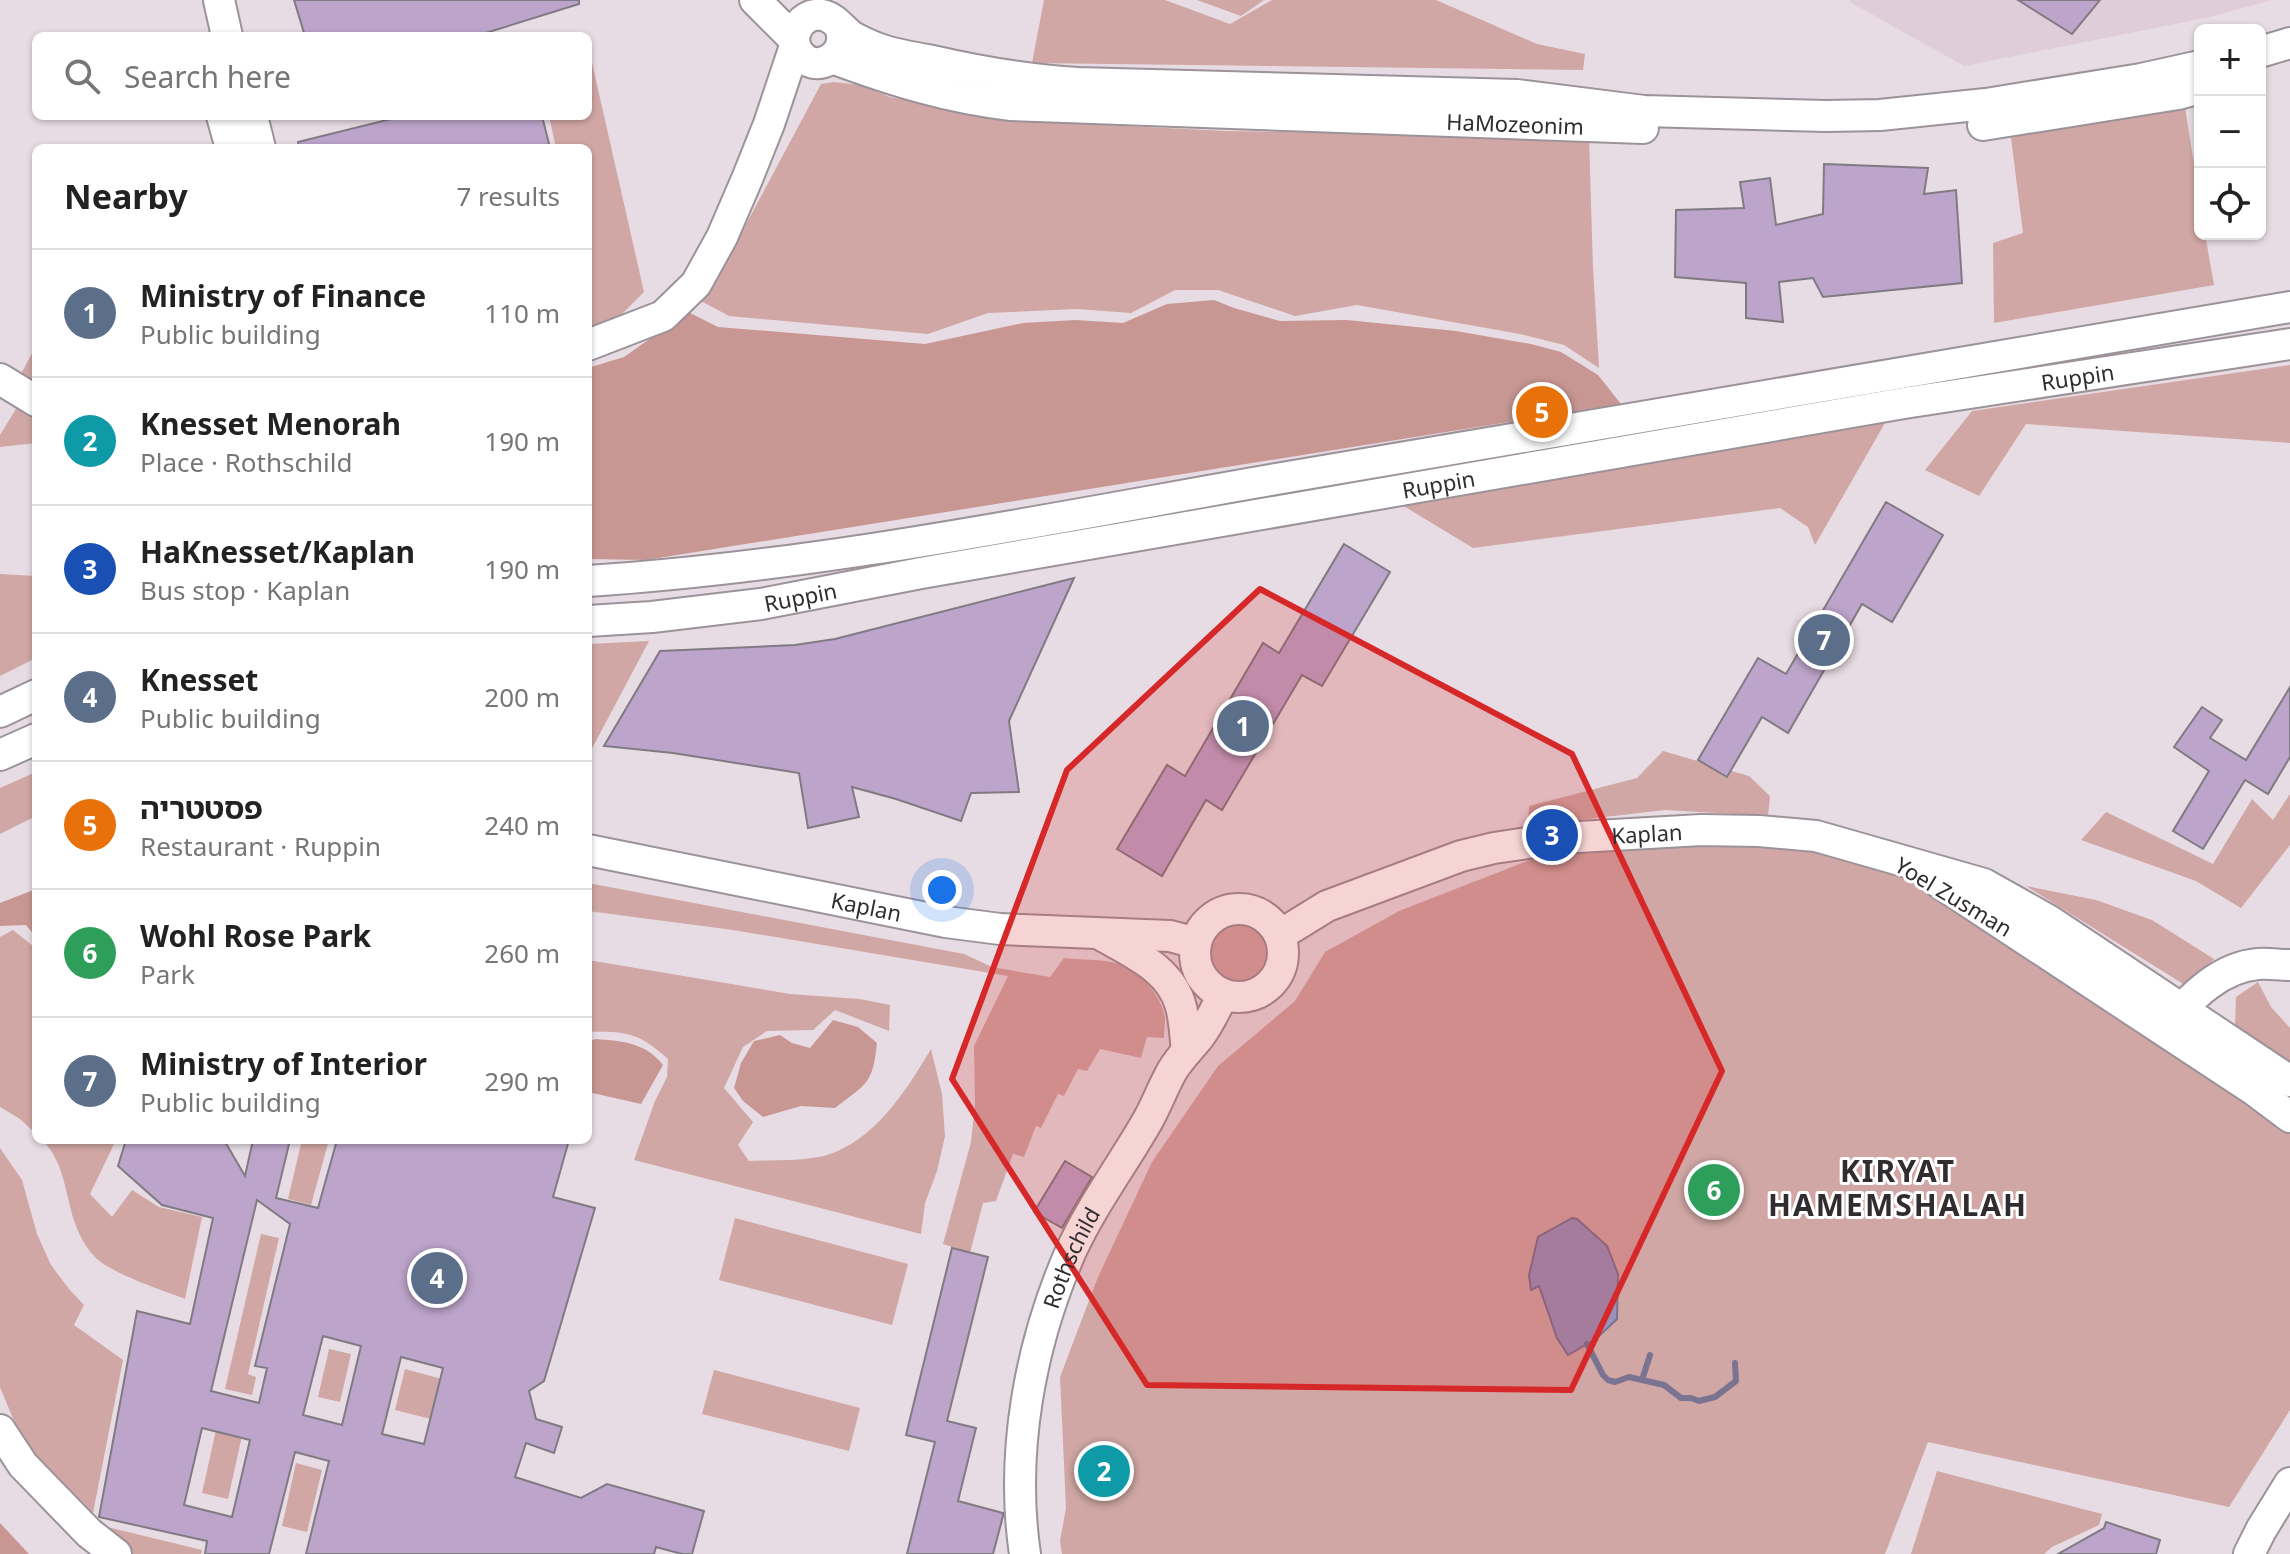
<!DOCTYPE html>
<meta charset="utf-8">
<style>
body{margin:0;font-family:"Noto Sans","Noto Sans Hebrew",sans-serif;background:#f6f6f6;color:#222}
.controls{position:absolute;right:24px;top:24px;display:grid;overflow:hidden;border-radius:12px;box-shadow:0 2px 6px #0004}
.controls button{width:72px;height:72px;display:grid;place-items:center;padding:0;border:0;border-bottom:2px solid #e0e0e0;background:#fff;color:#222;font:40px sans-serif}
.you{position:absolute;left:942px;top:890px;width:28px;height:28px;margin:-20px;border:6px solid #fff;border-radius:50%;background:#1a73e8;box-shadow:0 0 0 12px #1a73e833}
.badge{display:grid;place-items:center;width:52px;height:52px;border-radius:50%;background:#2b6a80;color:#fff;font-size:26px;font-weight:700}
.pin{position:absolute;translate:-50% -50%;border:4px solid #fff;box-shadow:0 2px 8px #0006}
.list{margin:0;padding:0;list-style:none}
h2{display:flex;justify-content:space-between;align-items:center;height:104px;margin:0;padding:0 32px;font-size:34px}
h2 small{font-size:26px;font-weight:400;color:#767676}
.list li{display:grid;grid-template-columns:52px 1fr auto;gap:24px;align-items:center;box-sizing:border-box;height:128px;padding:0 32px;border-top:2px solid #e0e0e0}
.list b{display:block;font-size:30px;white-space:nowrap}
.list p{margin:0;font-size:26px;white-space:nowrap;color:#767676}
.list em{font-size:26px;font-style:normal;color:#767676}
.icon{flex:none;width:44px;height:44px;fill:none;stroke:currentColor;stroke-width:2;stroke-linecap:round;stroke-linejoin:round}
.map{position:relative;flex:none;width:2290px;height:1554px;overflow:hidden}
.search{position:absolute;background:#fff;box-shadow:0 2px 6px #0004;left:32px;top:32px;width:560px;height:88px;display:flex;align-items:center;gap:20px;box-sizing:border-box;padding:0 28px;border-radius:12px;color:#767676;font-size:30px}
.panel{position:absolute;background:#fff;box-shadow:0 2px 6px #0004;left:32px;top:144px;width:560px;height:1000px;border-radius:12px}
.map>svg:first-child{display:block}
.built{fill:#dfcdd9}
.green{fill:#d0a7a4}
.forest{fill:#c89794}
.water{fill:#9992bb;stroke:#7a7391;stroke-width:2}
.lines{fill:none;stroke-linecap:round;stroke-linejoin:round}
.stream{stroke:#7a7391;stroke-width:6}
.building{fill:#bda4ca;stroke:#807a83;stroke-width:2;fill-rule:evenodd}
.minor-casing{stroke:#9c9299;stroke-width:34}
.minor{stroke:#fff;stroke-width:30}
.marked{fill:#d62828;fill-opacity:0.2;stroke:#d62828;stroke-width:6;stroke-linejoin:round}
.labels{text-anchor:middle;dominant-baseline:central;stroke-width:6;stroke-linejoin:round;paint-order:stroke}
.street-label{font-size:22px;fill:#312c2f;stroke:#fff}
.district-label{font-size:30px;font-weight:bold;letter-spacing:2px;fill:#312c2f;stroke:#fff}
</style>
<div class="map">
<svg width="2290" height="1554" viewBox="0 0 2290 1554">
<rect width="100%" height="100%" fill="#e7dce3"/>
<polygon class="built" points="1851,0 2272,0 2210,17 1964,66 1850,2"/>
<g class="green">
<polygon points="1044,0 1165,0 1230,24 1272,0 1436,0 1537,44 1585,54 1583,70 1032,63"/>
<polygon points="1197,0 1264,0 1241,16"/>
<polygon points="590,54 644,292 619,317 588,329 588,148 556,148 549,116 588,116"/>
<polygon points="834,82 860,85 890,97 1004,120 1226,131 1589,137 1593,268 1599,368 1564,345 1520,334 1357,305 1295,316 1218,290 1175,290 1131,313 1077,309 988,313 928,334 729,316 699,300 743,230 821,84"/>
<polygon points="2184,101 2200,202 2200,234 2205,234 2214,285 1994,323 1993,243 2023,233 2010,130"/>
<polygon points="36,346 36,443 0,447 0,435 19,404 22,372"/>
<polygon points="2290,365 2290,443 2026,424 1979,496 1925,470 1972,411"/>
<polygon points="1885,423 1815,545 1808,527 1780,508 1473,548 1402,505"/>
<polygon points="0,574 36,576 36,658 0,676"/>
<polygon points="649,641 588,756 588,644"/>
<polygon points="1663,751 1749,776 1770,796 1768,816 1665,810 1528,826 1529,806 1637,778"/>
<polygon points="36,772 36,816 0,834 0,788"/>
<polygon points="2290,794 2290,845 2241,908 2196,881 2081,840 2106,812 2213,864 2252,799 2273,820"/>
<polygon points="1688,839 1796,843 1887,862 2256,1104 2290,1132 2290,1410 2229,1507 1928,1442 1885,1554 1062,1554 1060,1541 1066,1508 1060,1377 1098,1277 1152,1162 1218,1066 1295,1001 1325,952 1399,911 1550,852"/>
<path d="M588 883 964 954 992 967 1050 977 1064 958C1081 960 1100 959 1116 963 1138 969 1162 995 1165 1018 1165 1024 1164 1031 1164 1038L1147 1037 1141 1058 1100 1049 1087 1071 1078 1069 1064 1096 1058 1094 1041 1128 1036 1126 1024 1157 1013 1154 996 1201 983 1203 970 1253 943 1244 971 1142 975 1104 974 1046 1008 976 733 930 588 911Z"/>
<polygon points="2026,886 2096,900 2152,920 2214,959 2188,987"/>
<circle cx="1240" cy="954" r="33"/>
<polygon points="13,930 33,946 36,945 36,1134 20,1119 0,1107 0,937"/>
<path d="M588 960 790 994 860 999 890 1005 889 1031 835 1010 813 1030 767 1031 743 1047 724 1088 753 1122 738 1145 749 1161C770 1160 804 1161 824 1156 874 1142 906 1091 931 1049L942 1094 945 1136 937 1171 925 1203 921 1234 634 1160 655 1101 667 1077 668 1059C639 1033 627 1031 588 1032Z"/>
<polygon points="2258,982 2271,1007 2290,1028 2290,1065 2235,1027 2236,997"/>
<path d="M42 1140H116L90 1194 112 1217 132 1190 159 1207 202 1217 185 1299C162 1290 112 1274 95 1257 81 1243 73 1221 69 1202 64 1180 59 1156 42 1140Z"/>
<polygon points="302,1140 329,1140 311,1205 288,1199"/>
<polygon points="0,1148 22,1180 37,1234 51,1265 69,1289 84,1305 74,1325 123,1360 91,1523 202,1550 201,1554 122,1554 81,1524 19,1433 0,1387"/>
<polygon points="735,1218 908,1264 892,1325 719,1280"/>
<polygon points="261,1234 279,1238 248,1374 256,1377 252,1395 225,1389"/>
<polygon points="329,1349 351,1354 340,1402 318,1397"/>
<polygon points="405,1369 442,1379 431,1419 395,1410"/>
<polygon points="714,1370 860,1408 849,1451 702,1414"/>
<polygon points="216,1430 242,1436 228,1499 202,1493"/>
<polygon points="296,1463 322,1470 307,1532 282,1526"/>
<polygon points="1937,1471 2102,1514 2099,1525 2052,1547 2044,1554 1911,1554"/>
</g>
<g class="forest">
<polygon points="1214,300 1234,308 1280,321 1347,320 1456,331 1531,344 1561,352 1598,375 1621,404 646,560 588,559 588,368 624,357 688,312 718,327 925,344 1023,323 1075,320 1123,323 1167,304"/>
<polygon points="36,889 36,937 26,925 0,926 0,903"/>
<path d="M833 1020 858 1027 877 1043C873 1084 866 1084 835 1108L801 1106 763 1117 743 1101 734 1088 741 1063 754 1041 780 1035 792 1043 810 1048Z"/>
<path d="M596 1039C623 1041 646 1043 663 1065L641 1104 588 1092V1041Z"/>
<polygon points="0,1523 29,1554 0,1554"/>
</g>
<polygon class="water" points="1572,1218 1577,1219 1607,1246 1618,1274 1617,1319 1596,1339 1568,1355 1557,1338 1539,1286 1531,1290 1529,1275 1538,1237"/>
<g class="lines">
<g class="stream">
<polyline points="1587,1344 1603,1375 1608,1380 1615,1382 1629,1377 1664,1385 1681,1398 1691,1398 1699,1401 1715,1397 1736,1381 1735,1363"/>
<polyline points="1642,1380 1650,1355"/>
</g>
</g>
<g class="building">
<polygon points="294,0 579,0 579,4 476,36 305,36"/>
<polygon points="2018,0 2100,0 2072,34"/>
<polygon points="403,116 542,116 550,148 299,148 298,142"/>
<polygon points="1824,164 1928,168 1924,194 1956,190 1962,283 1823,297 1813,278 1779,282 1783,322 1746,318 1746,283 1675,277 1676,210 1744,208 1740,182 1770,178 1776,225 1823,214"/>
<polygon points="1886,502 1943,535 1892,622 1862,604 1788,733 1762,717 1727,777 1698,760 1758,658 1786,674"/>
<polygon points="1344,544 1390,572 1322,686 1302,675 1222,810 1206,800 1162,876 1117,849 1167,765 1185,776 1263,643 1279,653"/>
<polygon points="1074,578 1009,721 1019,792 971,793 961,821 896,799 852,787 859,817 808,828 799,773 673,753 604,746 660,651 795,645 835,639"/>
<polygon points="2290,687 2290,757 2268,794 2245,780 2203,849 2173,831 2209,771 2174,747 2202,707 2222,720 2210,738 2246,760"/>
<path d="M126 1140H224L245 1176 253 1140H290L276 1198 318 1208 337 1140H569L553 1197 595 1208 544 1381 529 1391 536 1419 562 1427 554 1453 526 1443 515 1477 581 1498 607 1484 704 1511 692 1554H682L656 1547 654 1554H306L329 1461 295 1452 269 1554H205L207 1541 99 1517 137 1311 190 1324 213 1218 162 1205 118 1166ZM257 1200 290 1224 255 1366 267 1368 259 1403 211 1391ZM323 1336 361 1346 342 1425 303 1415ZM401 1357 443 1368 424 1444 382 1434ZM202 1428 250 1440 232 1517 184 1505Z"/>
<polygon points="1065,1161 1092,1177 1062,1228 1034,1212"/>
<polygon points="952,1248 988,1257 947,1421 976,1428 958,1501 1003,1513 1003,1516 993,1554 907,1554 935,1442 906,1435"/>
<polygon points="2106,1522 2160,1540 2156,1554 2058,1554 2104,1528"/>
</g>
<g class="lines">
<defs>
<g id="minor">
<polyline points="219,0 227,36"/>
<polyline points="755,0 794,39"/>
<path d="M840 27C851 56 814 77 798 52 787 35 802 12 822 15 834 17 842 29 851 36 860 41 869 45 879 49 896 55 915 58 933 61 981 72 1028 80 1078 83L1517 95 1644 111 1826 116 1880 115 1986 104 2141 79 2200 66"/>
<polyline points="2260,52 2290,43"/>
<path id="s1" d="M832 58C891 80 948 98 1011 105L1643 128"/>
<polyline points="222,116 231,148"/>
<polyline points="252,116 260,148"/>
<polyline points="1983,125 2178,94 2200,88"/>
<polyline points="588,345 663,316 696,284 722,237 747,179 769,124 795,46"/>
<polyline points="0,379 36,401"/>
<path d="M588 581C821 566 1052 518 1282 478 1618 419 1954 362 2290 307"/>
<path id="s2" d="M588 621 652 617 761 604 921 573 1904 403 2290 344"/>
<polyline points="0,712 36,695"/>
<polyline points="0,755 36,739"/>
<path id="s3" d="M588 850 946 922 1000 929 1170 936 1196 943"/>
<polyline points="1937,881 2254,1090 2290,1117"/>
<circle cx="1239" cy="953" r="44"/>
<path id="s4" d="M1280 935 1327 906 1461 856 1494 848 1561 838 1701 830 1759 831 1816 836 1984 884 2048 920 2290 1081"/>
<path d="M1103 936C1133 953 1172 970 1181 1007 1185 1021 1185 1036 1187 1051"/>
<path d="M2169 1023C2192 996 2221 967 2258 964 2268 963 2279 965 2290 965"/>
<polyline points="0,1430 23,1465 89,1533 116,1554"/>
<path id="s5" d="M1025 1554C1010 1453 1030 1344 1071 1251 1092 1205 1123 1164 1148 1120 1157 1104 1163 1087 1172 1071 1179 1059 1190 1048 1199 1037 1209 1024 1215 1010 1223 995"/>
<polyline points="2249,1554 2261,1530 2290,1483"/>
</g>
</defs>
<use href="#minor" class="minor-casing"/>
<use href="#minor" class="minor"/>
</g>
<path class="marked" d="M1260 589 1572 754 1722 1071 1571 1390 1147 1385 952 1079 1067 770Z"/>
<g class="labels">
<g class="street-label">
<text stroke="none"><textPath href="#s1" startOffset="690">HaMozeonim</textPath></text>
<text stroke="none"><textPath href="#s2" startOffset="1510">Ruppin</textPath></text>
<text stroke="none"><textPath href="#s2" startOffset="862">Ruppin</textPath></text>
<text stroke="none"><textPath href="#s2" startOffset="214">Ruppin</textPath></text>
<text stroke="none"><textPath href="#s4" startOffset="386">Kaplan</textPath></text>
<text transform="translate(1954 896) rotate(31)">Yoel Zusman</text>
<text stroke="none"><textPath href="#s3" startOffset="284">Kaplan</textPath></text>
<text stroke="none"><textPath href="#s5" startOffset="304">Rothschild</textPath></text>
</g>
<g class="district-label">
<text x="1898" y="1170">KIRYAT<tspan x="1898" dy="34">HAMEMSHALAH</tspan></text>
</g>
</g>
</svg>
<div class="controls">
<button>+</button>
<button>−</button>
<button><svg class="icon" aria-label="locate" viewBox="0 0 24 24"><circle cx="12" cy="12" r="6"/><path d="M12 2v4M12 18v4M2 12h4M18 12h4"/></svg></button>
</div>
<div class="you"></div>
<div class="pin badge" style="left:1243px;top:726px;background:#5c6f8a">1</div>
<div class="pin badge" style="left:1104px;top:1471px;background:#0f9aa8">2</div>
<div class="pin badge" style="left:1552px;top:835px;background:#1a4fb4">3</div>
<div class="pin badge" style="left:437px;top:1278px;background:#5c6f8a">4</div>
<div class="pin badge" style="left:1542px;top:412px;background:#e8710a">5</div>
<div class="pin badge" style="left:1714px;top:1190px;background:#2e9e5b">6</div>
<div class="pin badge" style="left:1824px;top:640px;background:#5c6f8a">7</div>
<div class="search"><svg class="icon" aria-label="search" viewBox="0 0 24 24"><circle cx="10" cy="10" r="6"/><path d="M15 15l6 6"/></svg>Search here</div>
<section class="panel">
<h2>Nearby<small>7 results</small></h2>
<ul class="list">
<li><span class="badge" style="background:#5c6f8a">1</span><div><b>Ministry of Finance</b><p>Public building</p></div><em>110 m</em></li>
<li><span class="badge" style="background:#0f9aa8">2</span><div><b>Knesset Menorah</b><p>Place · Rothschild</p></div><em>190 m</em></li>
<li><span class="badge" style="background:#1a4fb4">3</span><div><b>HaKnesset/Kaplan</b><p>Bus stop · Kaplan</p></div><em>190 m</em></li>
<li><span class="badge" style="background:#5c6f8a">4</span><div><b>Knesset</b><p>Public building</p></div><em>200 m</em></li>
<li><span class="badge" style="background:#e8710a">5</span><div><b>פסטטריה</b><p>Restaurant · Ruppin</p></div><em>240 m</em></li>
<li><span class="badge" style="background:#2e9e5b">6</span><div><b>Wohl Rose Park</b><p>Park</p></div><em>260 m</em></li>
<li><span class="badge" style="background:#5c6f8a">7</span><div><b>Ministry of Interior</b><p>Public building</p></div><em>290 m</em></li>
</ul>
</section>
</div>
